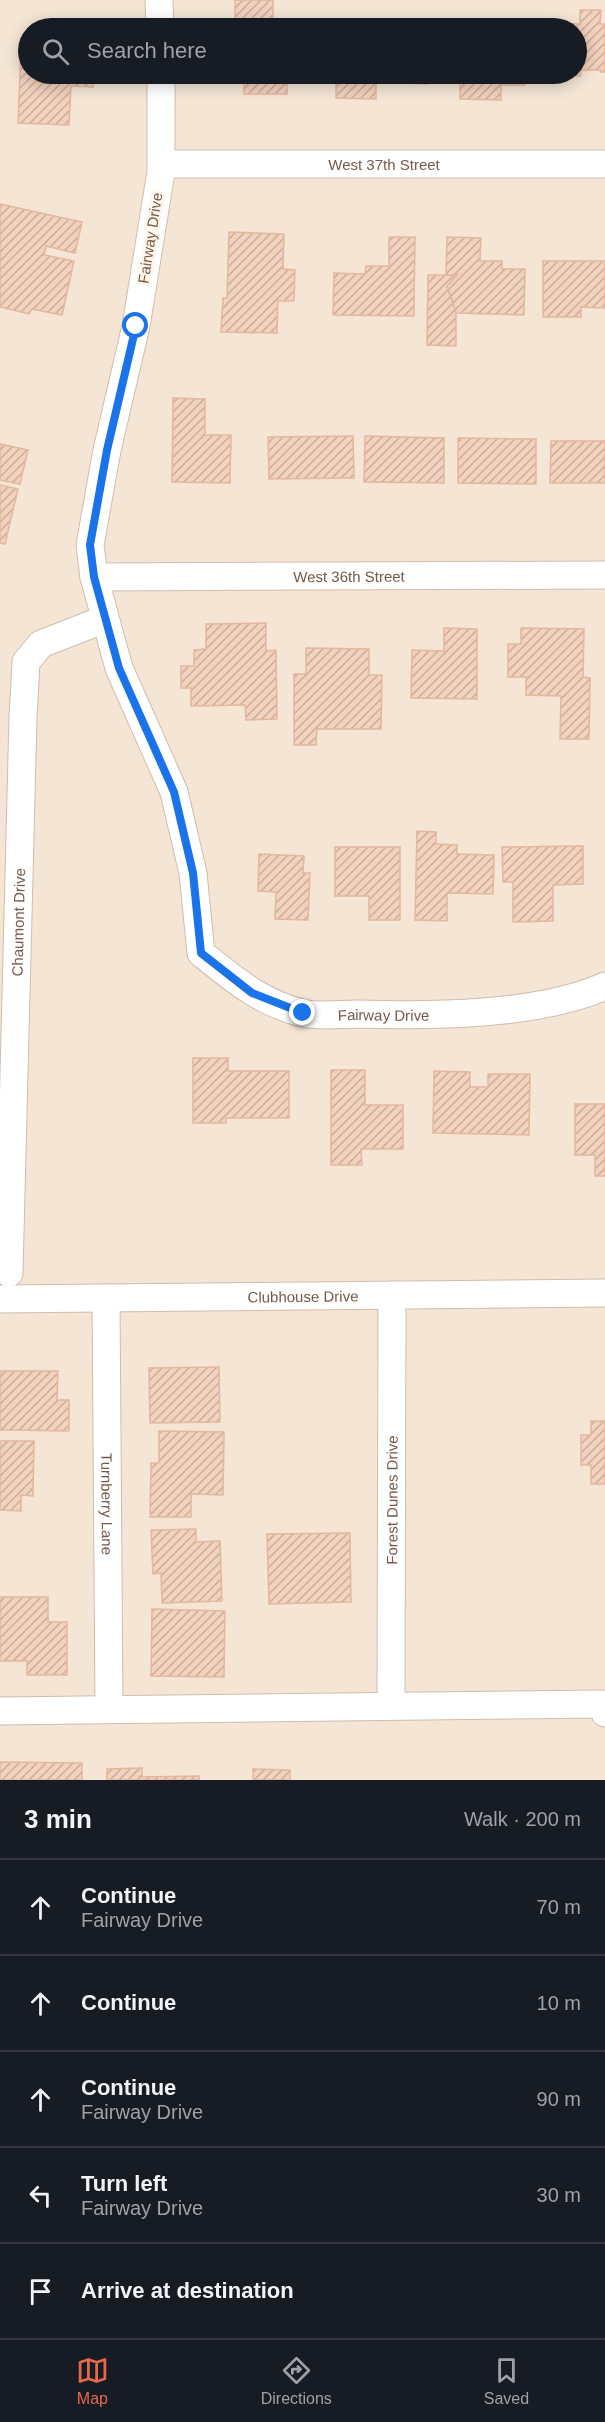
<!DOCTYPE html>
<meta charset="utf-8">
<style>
body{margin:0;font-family:Arial,sans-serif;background:#20242c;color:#f1f3f6}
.stop{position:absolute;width:18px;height:18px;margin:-14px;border:4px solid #1a73e8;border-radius:50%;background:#fff}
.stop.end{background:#1a73e8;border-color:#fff;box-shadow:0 2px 6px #0008}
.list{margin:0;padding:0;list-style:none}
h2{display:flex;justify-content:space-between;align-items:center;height:78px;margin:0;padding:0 24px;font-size:26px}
h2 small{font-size:20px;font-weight:400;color:#9ea1a6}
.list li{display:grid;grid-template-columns:39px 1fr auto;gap:18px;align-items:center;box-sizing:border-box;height:96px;padding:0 24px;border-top:2px solid #363941}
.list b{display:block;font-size:22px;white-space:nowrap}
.list p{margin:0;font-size:20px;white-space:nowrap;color:#9ea1a6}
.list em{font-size:20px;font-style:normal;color:#9ea1a6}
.icon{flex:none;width:33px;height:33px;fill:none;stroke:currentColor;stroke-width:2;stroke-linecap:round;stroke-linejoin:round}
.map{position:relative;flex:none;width:605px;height:1780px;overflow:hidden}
.search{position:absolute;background:#171b24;box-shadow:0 3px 15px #0003;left:18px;right:18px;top:18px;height:66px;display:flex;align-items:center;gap:15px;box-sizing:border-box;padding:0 21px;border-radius:33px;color:#9ea1a6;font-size:22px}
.sheet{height:558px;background:#171b24}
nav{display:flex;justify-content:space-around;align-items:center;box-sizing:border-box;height:84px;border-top:2px solid #363941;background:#171b24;font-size:16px;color:#9ea1a6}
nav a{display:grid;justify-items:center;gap:3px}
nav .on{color:#e7694b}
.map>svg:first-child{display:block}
.residential{fill:#f4e5d4;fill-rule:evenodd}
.building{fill:url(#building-hatch);stroke:#e5b79d;stroke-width:1.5}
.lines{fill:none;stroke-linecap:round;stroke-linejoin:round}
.minor-casing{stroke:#d0bdae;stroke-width:29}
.minor{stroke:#fff;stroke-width:27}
.route{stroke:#1a73e8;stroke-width:8}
.labels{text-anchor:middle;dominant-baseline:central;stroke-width:6;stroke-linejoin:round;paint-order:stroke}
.street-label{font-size:15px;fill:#76594a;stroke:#fff7ec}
</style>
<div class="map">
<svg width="605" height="1780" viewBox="0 0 605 1780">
<defs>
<pattern id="building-hatch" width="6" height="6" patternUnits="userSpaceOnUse" patternTransform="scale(1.5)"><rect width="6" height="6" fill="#f2d1bd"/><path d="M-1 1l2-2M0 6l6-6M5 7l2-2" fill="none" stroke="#c9ad9c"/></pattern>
</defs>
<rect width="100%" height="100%" fill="#fcf3e6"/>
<path class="residential" d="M0 0H605V1780H0ZM28 28H576V74H28Z"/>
<g class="building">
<rect x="235" y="0" width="38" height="28"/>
<polygon points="580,10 601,10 600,24 605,24 605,72 601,72 601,70 581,70 580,76 548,75 548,74 576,74 576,28 549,28 549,23 580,24"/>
<polygon points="21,49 28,49 28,74 93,74 93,87 71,86 69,125 18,123"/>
<rect x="244" y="74" width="43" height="20"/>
<polygon points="336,74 427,74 427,84 376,82 376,99 336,98"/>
<polygon points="460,74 525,74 525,85 501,85 501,100 460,99"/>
<polygon points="0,204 82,222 75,253 46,246 44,255 74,261 62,315 32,309 29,314 0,307"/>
<polygon points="229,232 284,234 283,269 295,270 294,301 278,301 277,333 221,332 223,298 227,298"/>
<polygon points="389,237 415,237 414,316 333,315 334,273 365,274 366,266 389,266"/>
<polygon points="447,237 481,238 480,261 502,261 502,269 525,269 524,315 456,313 447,286 457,275 446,275"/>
<polygon points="543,261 605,261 605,308 581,307 581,317 543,317"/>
<polygon points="428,275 457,275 447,286 456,313 456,346 427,345"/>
<polygon points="173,398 205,399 205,435 231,435 230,483 172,482"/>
<polygon points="353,436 354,478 269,479 268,437"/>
<polygon points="365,436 444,438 444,483 364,482"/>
<polygon points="458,438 536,439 536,484 458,483"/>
<polygon points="551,441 605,441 605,483 550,483"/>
<polygon points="0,444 28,450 20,484 0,480"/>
<polygon points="0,485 18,489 5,544 0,543"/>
<polygon points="266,623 266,651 276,650 277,719 246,720 245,705 191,706 191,688 181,688 181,666 194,666 194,650 206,649 206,624"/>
<polygon points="444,628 477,629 477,699 411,698 412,650 444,651"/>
<polygon points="521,628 584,629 583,677 590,678 589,739 560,739 561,696 526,695 526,677 508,677 508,644 521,644"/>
<polygon points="306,648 369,649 369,675 382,675 381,729 317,729 316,745 294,745 294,674 306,674"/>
<polygon points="417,831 436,832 436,844 457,845 457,854 494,855 493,894 447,893 447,921 415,920"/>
<polygon points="583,846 583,884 553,885 553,921 513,922 513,882 503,882 502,847"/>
<polygon points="335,847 400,847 400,920 369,920 369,896 335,896"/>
<polygon points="259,854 304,856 303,873 310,873 308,920 275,919 276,892 258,891"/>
<polygon points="193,1058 228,1058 228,1071 289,1071 289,1118 226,1118 226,1123 193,1123"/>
<polygon points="331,1070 365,1070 365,1105 403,1105 403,1149 361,1149 362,1165 331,1165"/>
<polygon points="434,1071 470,1072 470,1087 488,1087 488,1074 530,1074 529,1135 433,1133"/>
<polygon points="575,1104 605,1104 605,1176 595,1176 595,1155 575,1155"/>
<polygon points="219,1367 220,1422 150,1423 149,1368"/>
<polygon points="0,1371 58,1371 57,1400 69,1400 69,1431 0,1430"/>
<polygon points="591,1421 605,1421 605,1484 591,1484 591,1465 581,1465 581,1435 591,1435"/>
<polygon points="159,1431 224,1432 223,1495 191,1494 191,1517 150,1517 151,1463 159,1463"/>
<polygon points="0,1441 34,1441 33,1496 21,1495 21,1511 0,1510"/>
<polygon points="196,1529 196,1542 220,1541 222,1601 162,1603 161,1573 153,1574 151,1530"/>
<polygon points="350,1533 351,1602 269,1604 267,1534"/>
<polygon points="0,1597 48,1597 48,1622 67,1622 67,1675 27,1675 27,1661 0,1661"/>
<polygon points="152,1609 225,1611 224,1677 151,1676"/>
<polygon points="0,1762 82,1763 82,1780 0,1780"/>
<polygon points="142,1768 142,1777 199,1776 199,1780 107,1780 107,1769"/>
<polygon points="253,1769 290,1770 290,1780 253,1780"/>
</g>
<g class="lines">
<defs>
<g id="minor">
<polyline points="159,0 160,28"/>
<path id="s1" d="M161 74V172L136 326 107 450 90 545 94 577 119 668 174 792 193 873 201 953C232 978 261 1003 302 1013 319 1017 340 1014 357 1014 431 1016 537 1016 605 986"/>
<path id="s2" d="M162 164H605"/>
<path id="s3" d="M94 577 605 575"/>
<path id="s4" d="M9 1273 23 717 26 662 41 644 105 619"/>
<path id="s5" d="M106 1298 109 1709"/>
<path id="s6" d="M0 1299 605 1293"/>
<path id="s7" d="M391 1706 392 1295"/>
<polyline points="0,1711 602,1704 605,1713"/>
</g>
</defs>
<use href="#minor" class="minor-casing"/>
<use href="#minor" class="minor"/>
</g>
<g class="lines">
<polyline class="route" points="136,326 107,450 90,545 94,577 119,668 174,792 193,873 201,953 252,993 303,1013"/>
</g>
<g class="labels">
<g class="street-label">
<text stroke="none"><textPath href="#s2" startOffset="222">West 37th Street</textPath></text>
<text transform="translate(150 238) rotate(-81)">Fairway Drive</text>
<text stroke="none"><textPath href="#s3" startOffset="255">West 36th Street</textPath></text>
<text stroke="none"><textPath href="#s4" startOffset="351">Chaumont Drive</textPath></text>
<text stroke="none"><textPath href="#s1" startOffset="1104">Fairway Drive</textPath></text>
<text stroke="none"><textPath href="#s6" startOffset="303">Clubhouse Drive</textPath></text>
<text stroke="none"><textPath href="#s7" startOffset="206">Forest Dunes Drive</textPath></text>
<text stroke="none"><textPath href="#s5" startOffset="206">Turnberry Lane</textPath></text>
</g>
</g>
</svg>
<div class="stop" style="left:136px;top:326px"></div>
<div class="stop end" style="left:303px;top:1013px"></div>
<div class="search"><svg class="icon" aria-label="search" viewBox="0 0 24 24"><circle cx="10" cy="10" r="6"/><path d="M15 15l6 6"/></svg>Search here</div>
</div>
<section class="sheet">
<h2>3 min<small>Walk · 200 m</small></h2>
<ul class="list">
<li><svg class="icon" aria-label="ahead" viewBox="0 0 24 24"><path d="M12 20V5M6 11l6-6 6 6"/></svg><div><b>Continue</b><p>Fairway Drive</p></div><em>70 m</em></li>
<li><svg class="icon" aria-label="ahead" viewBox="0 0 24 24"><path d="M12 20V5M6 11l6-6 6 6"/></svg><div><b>Continue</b></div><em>10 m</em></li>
<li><svg class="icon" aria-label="ahead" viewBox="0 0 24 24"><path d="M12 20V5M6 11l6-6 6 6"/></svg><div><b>Continue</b><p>Fairway Drive</p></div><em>90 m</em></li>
<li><svg class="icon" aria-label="left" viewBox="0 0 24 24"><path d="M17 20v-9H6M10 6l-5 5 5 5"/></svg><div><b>Turn left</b><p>Fairway Drive</p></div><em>30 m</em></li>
<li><svg class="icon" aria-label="arrive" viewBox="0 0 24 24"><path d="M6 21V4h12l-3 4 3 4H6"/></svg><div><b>Arrive at destination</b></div></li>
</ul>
</section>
<nav>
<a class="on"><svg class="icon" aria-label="map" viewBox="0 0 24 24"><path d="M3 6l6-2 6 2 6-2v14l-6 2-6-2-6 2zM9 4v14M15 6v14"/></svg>Map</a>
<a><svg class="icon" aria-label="directions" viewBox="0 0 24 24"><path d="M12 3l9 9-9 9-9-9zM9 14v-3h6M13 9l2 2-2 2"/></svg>Directions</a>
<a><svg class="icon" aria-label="saved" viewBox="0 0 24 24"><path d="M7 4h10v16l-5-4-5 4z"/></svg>Saved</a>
</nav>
